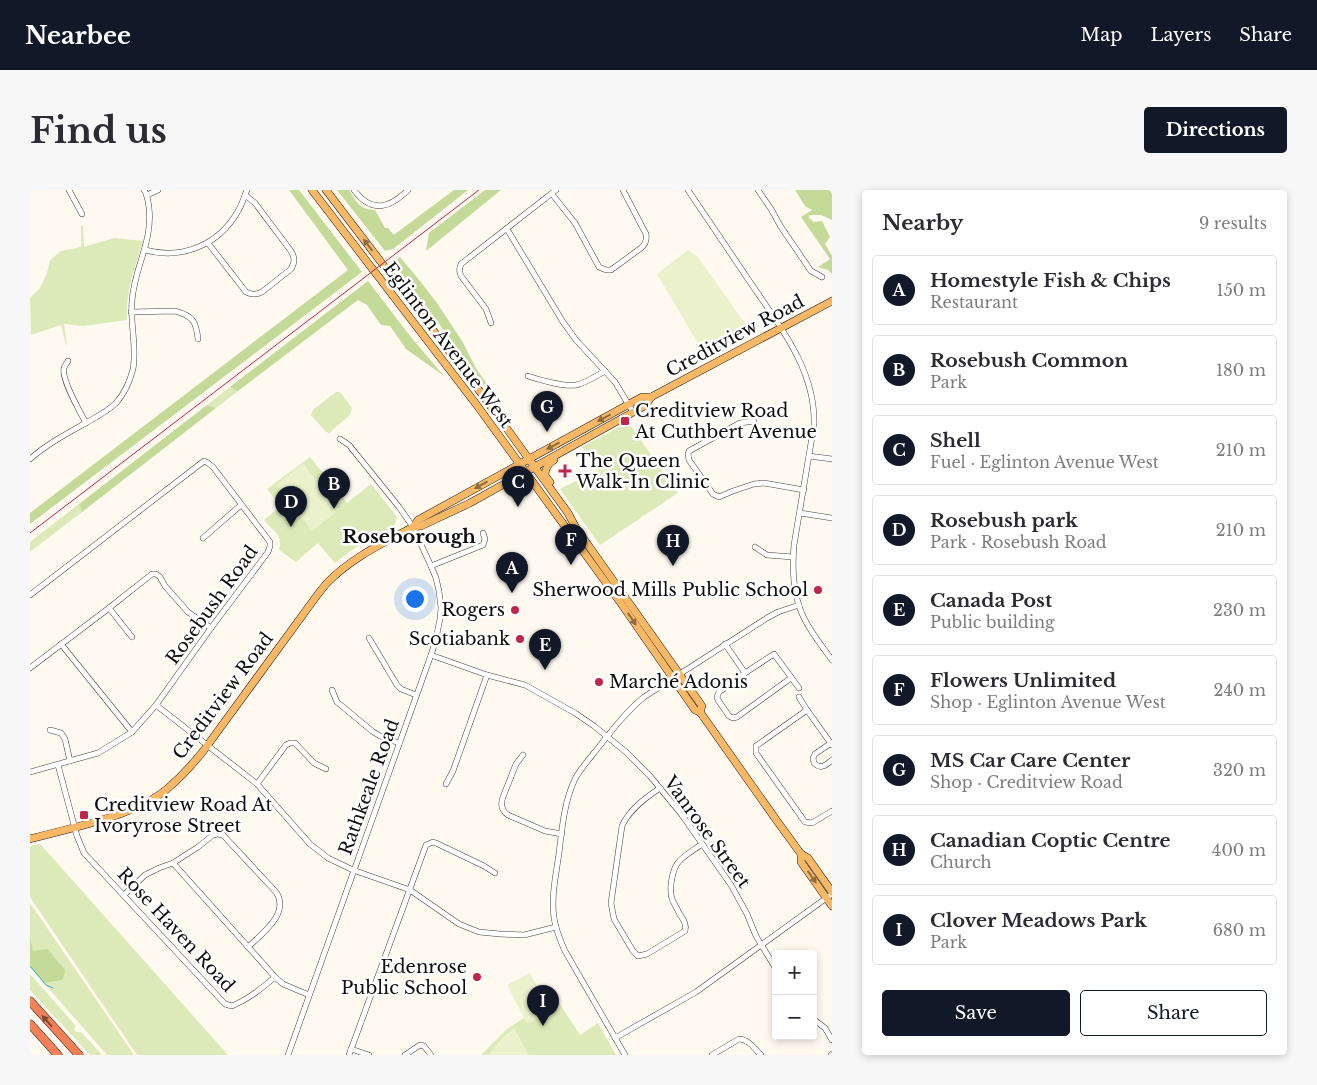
<!DOCTYPE html>
<meta charset="utf-8">
<style>
body{margin:0;font-family:"Libre Baskerville",serif;background:#f7f7f7;color:#2b2b33}
.controls{position:absolute;right:15px;bottom:15px;display:grid;overflow:hidden;border-radius:5px;box-shadow:0 2px 8px #0003}
.controls button{width:45px;height:45px;display:grid;place-items:center;padding:0;border:0;border-bottom:1px solid #e1e1e2;background:#fff;color:#2b2b33;font:25px sans-serif}
.you{position:absolute;left:384px;top:408px;width:18px;height:18px;margin:-12px;border:4px solid #fff;border-radius:50%;background:#1a73e8;box-shadow:0 0 0 8px #1a73e833}
.badge{display:grid;place-items:center;width:32px;height:32px;border-radius:50%;background:#111827;color:#fff;font-size:16px;font-weight:700}
.pin{position:absolute;translate:-50% -41px;filter:drop-shadow(0 1px 2px #0008)}
.pin::after{content:'';position:absolute;top:26px;width:18px;height:15px;background:inherit;clip-path:polygon(0 0,100% 0,50% 100%)}
.list{margin:0;padding:0;list-style:none}
h2{display:flex;justify-content:space-between;align-items:center;height:65px;margin:0;padding:0 20px;font-size:21px}
h2 small{font-size:16px;font-weight:400;color:#7c7c81}
.list li{display:grid;grid-template-columns:32px 1fr auto;gap:15px;align-items:center;box-sizing:border-box;height:70px;margin:0 10px 10px;padding:0 10px;border:1px solid #e1e1e2;border-radius:5px}
.list b{display:block;font-size:19px;white-space:nowrap}
.list p{margin:0;font-size:16px;white-space:nowrap;color:#7c7c81}
.list em{font-size:16px;font-style:normal;color:#7c7c81}
.actions{display:flex;gap:10px;padding:15px 20px}
.actions a{flex:1;padding:11px 0;border:1px solid #111827;border-radius:5px;text-align:center;font-size:18px;color:#111827}
.actions .main{background:#111827;color:#fff}
.map{position:relative;flex:none;width:802px;height:865px;overflow:hidden;border-radius:5px}
header{display:flex;align-items:center;gap:30px;box-sizing:border-box;height:70px;padding:0 25px;background:#111827;color:#fff}
header strong{font-size:24px}
nav{display:flex;gap:28px;margin-inline-start:auto;font-size:18px}
.intro{display:flex;align-items:center;justify-content:space-between;box-sizing:border-box;height:120px;padding:0 30px}
h1{margin:0;font-size:35px}
.button{padding:12px 22px;border-radius:5px;background:#111827;color:#fff;font-size:18px;font-weight:700}
main{display:flex;gap:30px;padding:0 30px}
aside{flex:1;background:#fff;border-radius:5px;box-shadow:0 2px 8px #0003}
.map>svg:first-child{display:block}
.green{fill:#dce9b9}
.forest{fill:#c3da98}
.pitch{fill:#ebf1cb}
.lines{fill:none;stroke-linecap:round;stroke-linejoin:round}
.stream{stroke:#3bb0cd;stroke-width:1}
.minor-casing{stroke:#414141;stroke-width:6}
.major-casing{stroke:#1f1f1f;stroke-width:8}
.highway-casing{stroke:#1f1f1f;stroke-width:9}
.minor{stroke:#fff;stroke-width:5}
.major{stroke:#f8b866;stroke-width:7}
.highway{stroke:#f48058;stroke-width:8}
.rail{stroke:#be264b;stroke-width:1}
.oneway{fill:#8f6c3e}
.oneway2{fill:#814733}
.poi-dot{fill:#be264b;stroke:#fff;stroke-width:2}
.labels{text-anchor:middle;dominant-baseline:central;stroke-width:5;stroke-linejoin:round;paint-order:stroke}
.street-label{font-size:18px;fill:#0e0e0e;stroke:#fff}
.poi-label{font-size:18px;fill:#0e0e0e;stroke:#fff;text-anchor:start}
.neighbourhood-label{font-size:19px;font-weight:bold;fill:#0e0e0e;stroke:#fff}
</style>
<header>
<strong>Nearbee</strong>
<nav><a>Map</a><a>Layers</a><a>Share</a></nav>
</header>
<div class="intro"><h1>Find us</h1><a class="button">Directions</a></div>
<main>
<div class="map">
<svg width="802" height="865" viewBox="0 0 802 865">
<rect width="100%" height="100%" fill="#fff9ef"/>
<g class="green">
<path d="M53 35 54 57 84 48 113 51C105 78 95 102 97 130L53 136 34 134 37 155H36L31 135 1 145 0 108 10 98 17 83 20 70 31 61 51 57V36Z"/>
<polygon points="200,197 208,201 186,218 177,215"/>
<polygon points="306,202 310,202 322,218 320,225 299,243 296,242 281,225 283,220"/>
<polygon points="598,232 648,303 570,355 530,299 568,280 552,257"/>
<path d="M280 267 317 313 341 294 367 327 364 337 323 359 305 373 288 353 266 372 249 360C254 344 242 341 234 330L251 316 237 299Z"/>
<polygon points="49,314 52,322 0,362 0,352"/>
<polygon points="10,654 12,656 198,865 107,865 0,707 0,656"/>
<polygon points="0,713 104,865 77,865 14,793 33,790 3,761 0,746"/>
<polygon points="0,784 46,836 44,839 46,842 51,842 72,865 60,865 0,800"/>
<polygon points="526,808 550,845 568,833 586,865 451,865 477,839"/>
</g>
<g class="forest">
<polygon points="259,0 269,0 332,82 0,334 0,323 318,80"/>
<path d="M307 0H319C327 13 329 19 345 20L355 38H358L363 44H365L424 0H438L363 59 355 61Z"/>
<polygon points="455,0 471,0 396,61 399,43"/>
<polygon points="765,0 802,0 802,30 791,25 779,25 779,28 784,32 792,31 800,47 795,54 802,66 802,84 798,80 788,77 800,69 771,27 782,20 775,16"/>
<polygon points="370,67 390,91 407,113 432,151 447,180 471,213 468,214 393,112 363,73"/>
<polygon points="338,91 380,146 414,186 376,159 360,136 351,135 337,115 328,110 208,201 200,197"/>
<polygon points="177,215 186,218 52,322 49,314"/>
<polygon points="0,746 3,761 17,759 35,780 33,790 14,793 0,777"/>
</g>
<g class="pitch">
<polygon points="658,60 667,66 721,142 676,167 627,84"/>
<polygon points="273,273 309,320 282,341 246,295"/>
<polygon points="500,783 520,821 497,834 477,795"/>
<path d="M484 838 499 865H459C466 854 474 846 484 838Z"/>
</g>
<g class="lines">
<polyline class="stream" points="0,776 16,795 23,798"/>
<defs>
<g id="minor">
<polyline points="39,0 52,24"/>
<path d="M324 0C341 23 359 19 378 0"/>
<path d="M658 0C679 31 699 61 720 92 749 135 786 180 784 235L764 355C762 379 763 406 774 428 781 443 792 456 802 470"/>
<polyline points="728,0 741,19 751,37 781,81 792,87"/>
<path d="M522 4 545 33 569 77 576 80H581L611 58C616 54 617 50 616 44L593 0"/>
<polyline points="117,5 128,0"/>
<polyline points="477,39 533,132 546,150 585,192 603,222"/>
<path d="M178 53 216 102C222 105 226 105 232 102L261 79C265 72 265 68 261 61L225 13 215 5"/>
<path d="M115 60C152 70 189 55 208 21 212 15 214 7 217 0"/>
<path d="M101 122 145 121C163 126 166 131 168 149"/>
<path d="M461 133 456 119 431 86C429 81 429 79 431 74L526 0"/>
<path d="M38 171C37 173 35 175 34 178 31 189 50 222 56 233"/>
<path d="M498 186C509 190 535 197 546 195 556 193 566 186 575 181"/>
<polyline points="724,231 710,233 659,261 658,264 659,270 683,304 689,307 703,301 724,294 734,293 774,300"/>
<polyline points="779,266 802,269"/>
<path d="M0 269C18 253 40 242 61 230 70 225 79 220 86 213 94 204 100 191 103 179 107 158 100 133 102 111 104 78 123 52 119 18 118 11 118 6 114 0"/>
<polyline points="770,323 802,328"/>
<polyline points="173,348 211,315"/>
<polyline points="725,357 737,365 763,367"/>
<polyline points="401,376 453,355 455,349 453,343"/>
<polyline points="0,405 174,271 178,273 183,277 240,352 240,356 238,362 181,438 126,515 102,542 68,563 0,582"/>
<polyline points="79,418 102,447"/>
<polyline points="339,448 367,495 371,499 386,505"/>
<polyline points="31,454 102,542"/>
<polyline points="695,454 715,483 689,502 687,507 688,510 699,526 703,528 707,527 761,488"/>
<polyline points="401,465 457,485 495,495 545,523 564,536 596,562 620,586 652,625 701,695 717,724 726,746 746,779"/>
<polyline points="0,478 79,418 122,384 126,384 130,387 135,396 158,422 181,438"/>
<polyline points="715,483 744,464 769,498"/>
<polyline points="302,500 307,512 342,541 350,546 369,553"/>
<polyline points="769,507 777,520"/>
<polyline points="126,515 227,594 280,654 298,668 323,680 380,700 429,734 449,742 470,744 494,745 526,737"/>
<polyline points="20,540 31,543 35,549 40,571"/>
<path d="M801 553 785 564 783 568 784 573C791 580 796 575 802 570"/>
<polyline points="802,555 777,520 726,556 726,563 775,632 782,633 802,621"/>
<path d="M493 565 486 574 473 607C470 615 472 621 478 625L515 641 532 644"/>
<path d="M28 575 47 646 54 663 195 814 202 816C219 809 232 798 245 787"/>
<polyline points="227,594 256,555 260,553 265,553 284,573 296,579"/>
<polyline points="416,594 423,581 457,485"/>
<path d="M630 598C615 608 599 620 592 636L581 713 584 729 603 761 608 766 617 764 655 741C657 734 653 729 649 723 647 718 644 714 642 709 639 699 642 682 647 674 652 666 664 660 672 654"/>
<polyline points="143,673 245,787 253,794 279,805"/>
<path d="M94 705 115 685 129 678 143 673 168 657 183 645 188 644 193 645 246 702C260 723 233 743 219 756"/>
<polyline points="783,829 795,838 802,850"/>
<polyline points="585,848 666,802 802,704"/>
<polyline points="321,859 339,865"/>
<polyline points="258,865 401,465 405,453 410,429 411,418 409,401 406,388 401,376 383,337 369,317 319,255 310,249"/>
<polyline points="319,865 396,655 403,652 406,653 454,676 465,683"/>
<polyline points="375,865 390,855 394,856 401,865"/>
<path d="M595 865 535 761C530 750 526 740 524 728 521 706 526 685 529 663 532 639 534 612 545 589 551 578 560 568 568 558 582 540 596 522 614 507L737 428 748 422 769 415"/>
<path d="M682 865 709 849C718 849 725 859 731 865"/>
<polyline points="801,865 802,864"/>
</g>
<g id="major">
<polyline points="282,0 446,214 590,412 665,520 670,522 747,631 771,664 778,668 802,702"/>
<polyline points="296,0 451,203 538,323 546,338 672,516 670,522"/>
<path d="M520 292 515 286C515 278 518 274 524 270"/>
<polyline points="383,337 388,330 612,207 621,207"/>
<path d="M0 649C43 637 103 627 137 599 151 587 163 574 174 560L280 415C285 408 291 400 297 393 321 368 353 353 383 337L391 336 440 313 616 215 621 207 802 111"/>
<polyline points="771,664 771,672 802,716"/>
</g>
<g id="highway">
<polyline points="0,811 49,865"/>
<polyline points="0,834 28,865"/>
</g>
</defs>
<use href="#minor" class="minor-casing"/>
<use href="#major" class="major-casing"/>
<use href="#highway" class="highway-casing"/>
<use href="#minor" class="minor"/>
<use href="#major" class="major"/>
<use href="#highway" class="highway"/>
<polyline class="rail" points="0,343 449,0"/>
</g>
<defs><path id="oneway-solid" d="M-6-.8H1V-3.2L6.5 0L1 3.2V.8H-6Z" transform="scale(1.25)"/></defs>
<g class="oneway">
<use href="#oneway-solid" transform="translate(338 55) rotate(-127)"/>
<use href="#oneway-solid" transform="translate(574 228) rotate(152)"/>
<use href="#oneway-solid" transform="translate(523 256) rotate(152)"/>
<use href="#oneway-solid" transform="translate(451 295) rotate(151)"/>
<use href="#oneway-solid" transform="translate(602 429) rotate(55)"/>
<use href="#oneway-solid" transform="translate(782 687) rotate(55)"/>
</g>
<use class="oneway2" href="#oneway-solid" transform="translate(17 831) rotate(-132)"/>
<g class="poi-dot">
<rect x="590" y="226" width="10" height="10" rx="2.5"/>
<path d="M532.5 273.5h5v5h5v5h-5v5h-5v-5h-5v-5h5z"/>
<circle cx="788" cy="400" r="5"/>
<circle cx="485" cy="420" r="5"/>
<circle cx="490" cy="449" r="5"/>
<circle cx="569" cy="492" r="5"/>
<rect x="49" y="620" width="10" height="10" rx="2.5"/>
<circle cx="447" cy="787" r="5"/>
</g>
<g class="labels">
<g class="street-label">
<text transform="translate(705 146) rotate(-28)">Creditview Road</text>
<text transform="translate(418 155) rotate(53)">Eglinton Avenue West</text>
<text transform="translate(182 415) rotate(-54)">Rosebush Road</text>
<text transform="translate(193 506) rotate(-53)">Creditview Road</text>
<text transform="translate(339 597) rotate(-70)">Rathkeale Road</text>
<text transform="translate(677 642) rotate(54)">Vanrose Street</text>
<text transform="translate(146 740) rotate(47)">Rose Haven Road</text>
</g>
<g class="poi-label">
<text x="605" y="221">Creditview Road<tspan x="605" dy="21">At Cuthbert Avenue</tspan></text>
<text x="546" y="271">The Queen<tspan x="546" dy="21">Walk-In Clinic</tspan></text>
<text x="778" y="400" text-anchor="end">Sherwood Mills Public School</text>
<text x="475" y="420" text-anchor="end">Rogers</text>
<text x="480" y="449" text-anchor="end">Scotiabank</text>
<text x="579" y="492">Marché Adonis</text>
<text x="64" y="615">Creditview Road At<tspan x="64" dy="21">Ivoryrose Street</tspan></text>
<text x="437" y="777" text-anchor="end">Edenrose<tspan x="437" dy="21">Public School</tspan></text>
</g>
<g class="neighbourhood-label">
<text x="379" y="346">Roseborough</text>
</g>
</g>
</svg>
<div class="controls">
<button>+</button>
<button>−</button>
</div>
<div class="you"></div>
<div class="pin badge" style="left:482px;top:403px">A</div>
<div class="pin badge" style="left:304px;top:319px">B</div>
<div class="pin badge" style="left:488px;top:317px">C</div>
<div class="pin badge" style="left:261px;top:337px">D</div>
<div class="pin badge" style="left:515px;top:480px">E</div>
<div class="pin badge" style="left:541px;top:375px">F</div>
<div class="pin badge" style="left:517px;top:242px">G</div>
<div class="pin badge" style="left:643px;top:376px">H</div>
<div class="pin badge" style="left:513px;top:836px">I</div>
</div>
<aside>
<h2>Nearby<small>9 results</small></h2>
<ul class="list">
<li><span class="badge">A</span><div><b>Homestyle Fish &amp; Chips</b><p>Restaurant</p></div><em>150 m</em></li>
<li><span class="badge">B</span><div><b>Rosebush Common</b><p>Park</p></div><em>180 m</em></li>
<li><span class="badge">C</span><div><b>Shell</b><p>Fuel · Eglinton Avenue West</p></div><em>210 m</em></li>
<li><span class="badge">D</span><div><b>Rosebush park</b><p>Park · Rosebush Road</p></div><em>210 m</em></li>
<li><span class="badge">E</span><div><b>Canada Post</b><p>Public building</p></div><em>230 m</em></li>
<li><span class="badge">F</span><div><b>Flowers Unlimited</b><p>Shop · Eglinton Avenue West</p></div><em>240 m</em></li>
<li><span class="badge">G</span><div><b>MS Car Care Center</b><p>Shop · Creditview Road</p></div><em>320 m</em></li>
<li><span class="badge">H</span><div><b>Canadian Coptic Centre</b><p>Church</p></div><em>400 m</em></li>
<li><span class="badge">I</span><div><b>Clover Meadows Park</b><p>Park</p></div><em>680 m</em></li>
</ul>
<div class="actions"><a class="main">Save</a><a>Share</a></div>
</aside>
</main>
